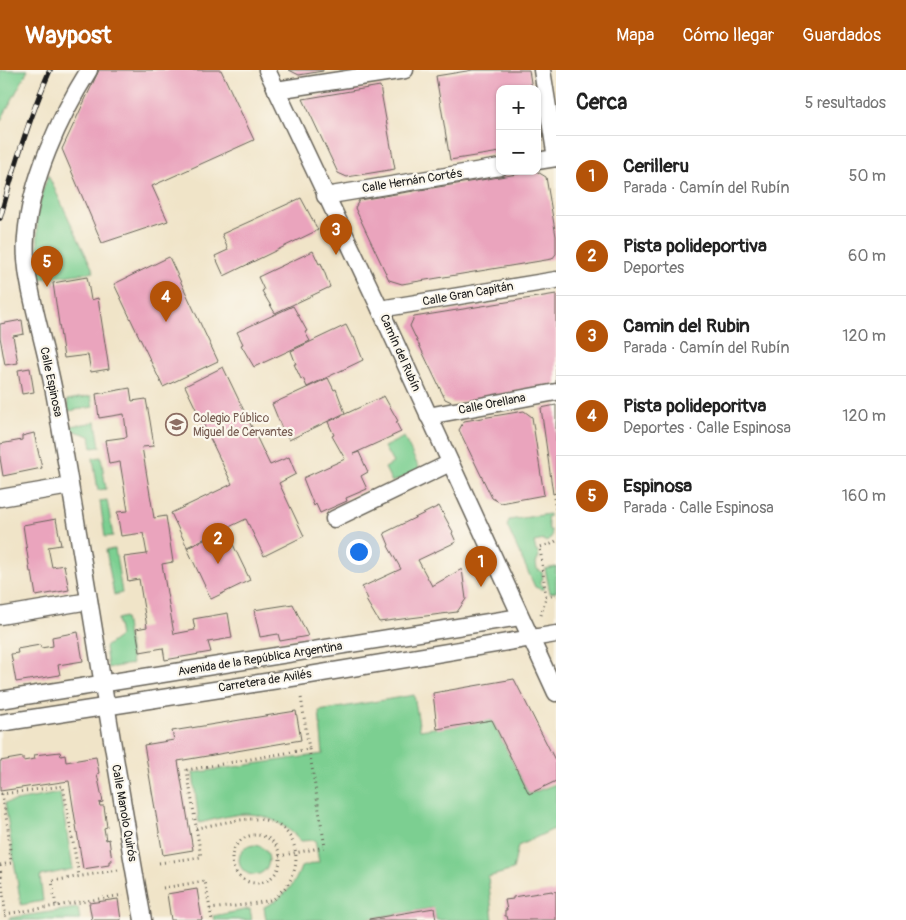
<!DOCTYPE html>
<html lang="es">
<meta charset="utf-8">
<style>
body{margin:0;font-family:Pangolin,sans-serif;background:#f6f6f6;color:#222}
.controls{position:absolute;right:15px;top:15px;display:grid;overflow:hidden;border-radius:10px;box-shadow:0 1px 4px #0004}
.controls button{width:45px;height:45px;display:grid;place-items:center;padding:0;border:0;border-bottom:1px solid #e0e0e0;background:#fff;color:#222;font:25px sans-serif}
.you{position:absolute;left:358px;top:481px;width:18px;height:18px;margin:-12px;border:4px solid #fff;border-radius:50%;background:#1a73e8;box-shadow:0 0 0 8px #1a73e833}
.badge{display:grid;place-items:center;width:32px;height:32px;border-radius:50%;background:#b45309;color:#fff;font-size:16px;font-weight:700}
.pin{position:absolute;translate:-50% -41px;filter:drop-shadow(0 1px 2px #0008)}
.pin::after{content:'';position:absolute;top:26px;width:18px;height:15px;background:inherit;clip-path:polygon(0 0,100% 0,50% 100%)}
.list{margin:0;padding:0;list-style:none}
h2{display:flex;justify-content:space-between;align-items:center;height:65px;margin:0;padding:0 20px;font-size:21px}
h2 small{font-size:16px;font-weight:400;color:#767676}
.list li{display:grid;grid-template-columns:32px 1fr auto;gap:15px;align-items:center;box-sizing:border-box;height:80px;padding:0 20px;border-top:1px solid #e0e0e0}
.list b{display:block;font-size:19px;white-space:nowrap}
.list p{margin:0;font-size:16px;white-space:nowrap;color:#767676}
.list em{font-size:16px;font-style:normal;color:#767676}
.map{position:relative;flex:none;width:556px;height:850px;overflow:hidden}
header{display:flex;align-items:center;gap:30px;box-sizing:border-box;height:70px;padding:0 25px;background:#b45309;color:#fff}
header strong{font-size:24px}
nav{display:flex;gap:28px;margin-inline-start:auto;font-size:18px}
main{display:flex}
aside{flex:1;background:#fff}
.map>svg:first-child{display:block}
.green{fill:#7bcf91;stroke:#4c7656}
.building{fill:#eaa4bd}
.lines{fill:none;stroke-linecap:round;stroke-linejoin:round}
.minor-casing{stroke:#666258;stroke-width:19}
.path{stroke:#666258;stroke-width:3;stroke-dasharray:1 4;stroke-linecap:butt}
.minor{stroke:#fff;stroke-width:16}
.rail-casing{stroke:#1c1c1c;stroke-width:5.5}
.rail{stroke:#fbf7ec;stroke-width:4;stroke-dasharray:11;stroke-linecap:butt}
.labels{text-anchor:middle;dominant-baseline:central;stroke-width:4.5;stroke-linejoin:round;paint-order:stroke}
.street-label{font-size:12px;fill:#1c1c1c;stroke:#fbf7ec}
.education-label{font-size:12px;fill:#785e54;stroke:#fbf7ec;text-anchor:start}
</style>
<header>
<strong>Waypost</strong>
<nav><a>Mapa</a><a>Cómo llegar</a><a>Guardados</a></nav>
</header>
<main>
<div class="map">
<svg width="556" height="850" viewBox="0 0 556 850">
<rect width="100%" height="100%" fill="#fbf7ec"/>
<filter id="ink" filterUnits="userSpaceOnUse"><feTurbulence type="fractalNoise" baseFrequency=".02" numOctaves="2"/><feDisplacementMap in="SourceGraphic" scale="10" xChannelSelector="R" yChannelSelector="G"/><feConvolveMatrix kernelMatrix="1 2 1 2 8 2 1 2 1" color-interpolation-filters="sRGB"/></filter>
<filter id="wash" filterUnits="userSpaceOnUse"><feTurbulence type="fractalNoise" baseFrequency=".0096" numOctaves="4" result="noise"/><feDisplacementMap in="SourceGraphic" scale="20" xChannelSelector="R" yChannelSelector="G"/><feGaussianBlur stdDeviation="1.12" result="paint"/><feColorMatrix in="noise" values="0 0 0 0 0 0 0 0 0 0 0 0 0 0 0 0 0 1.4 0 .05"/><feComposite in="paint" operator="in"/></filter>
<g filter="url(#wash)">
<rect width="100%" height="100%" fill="#f0e4c8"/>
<g class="green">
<polygon points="0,0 28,0 0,52"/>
<polygon points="48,105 94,202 39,209 37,146 42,123"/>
<polygon points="91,326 93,337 69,341 67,330"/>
<polygon points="96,352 100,377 92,378 90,366 72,360 71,356"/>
<polygon points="404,367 420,400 392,412 385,398 393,393 384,377"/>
<polygon points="101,387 106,419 98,420 93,388"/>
<polygon points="107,430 113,466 105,467 100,431"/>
<polygon points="549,444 549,447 547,447 549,460 551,460 552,466 547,472 544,470 534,472 536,481 538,482 539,487 536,493 537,499 542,502 543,509 541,510 541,516 544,516 544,519 540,519 535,517 507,456 509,450"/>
<polygon points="115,479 122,523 114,525 106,480"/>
<polygon points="556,497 556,522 550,523 545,499"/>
<polygon points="125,547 132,594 108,598 105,577 120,566 117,549"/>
<path d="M414 625 420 660 492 650 529 724 556 714V758L518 776 513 800 488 807 493 850H436L433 838 363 850H266L264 837C282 829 295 816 301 797L319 792 315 770 301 771C287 756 268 744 246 744 232 744 213 750 199 753L193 703 323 684 319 641Z"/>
<polygon points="60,723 73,799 40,806 43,831 21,835 5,733"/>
<circle cx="254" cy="790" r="15"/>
<polygon points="78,838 80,850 9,850 9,848"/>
<polygon points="250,839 252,850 214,850 213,846"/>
</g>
<g id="blocks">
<g class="building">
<polygon points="99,0 221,0 254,70 152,116 168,151 102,173 62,79"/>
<polygon points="289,0 323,0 323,1 299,5"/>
<polygon points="473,0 529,0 532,19 500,19 500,82 450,90 436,6"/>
<polygon points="380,16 395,99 347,107 338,103 303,29"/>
<polygon points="536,101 546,107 556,166 556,184 552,189 402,214 389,210 355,138 359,130"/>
<polygon points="301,128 318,160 224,206 215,186 228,180 222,164"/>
<polygon points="313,181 319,194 321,193 330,217 275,243 262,221 264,220 258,207"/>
<polygon points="169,187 218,291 163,317 114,214"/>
<polygon points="87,207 91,230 98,228 109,299 91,302 88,285 64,288 53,213"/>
<polygon points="556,224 556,314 454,333 445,329 410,256 414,247"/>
<polygon points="293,236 307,261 305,262 310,271 254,297 241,275 243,274 237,262"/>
<polygon points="22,250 24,264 13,266 18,293 5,295 0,267 0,254"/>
<polygon points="346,255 352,267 354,267 363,290 307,317 303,308 301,309 294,294 296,294 291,281"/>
<polygon points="223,297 270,395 289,387 296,404 279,413 304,466 264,486 246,449 187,477 171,443 232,414 185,316"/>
<polygon points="30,298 34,322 22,324 18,300"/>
<polygon points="328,308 334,320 336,319 345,343 289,370 285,361 283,361 272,334"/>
<polygon points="130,318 132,331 146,329 150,351 154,376 142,377 154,448 166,446 173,492 162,494 174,564 195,560 193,549 228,543 232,568 208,572 211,582 165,590 163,578 140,582 136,559 147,557 139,509 128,511 124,487 147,484 145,473 143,463 121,466 117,442 128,441 120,392 109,394 105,370 127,367 124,344 99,348 96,324"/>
<polygon points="384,326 398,351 396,352 401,362 353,384 359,382 368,402 361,406 367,419 346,428 347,431 320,443 316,434 314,436 303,408 345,389 332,366 334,365 328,352"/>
<polygon points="556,335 556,423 553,424 541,338"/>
<polygon points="524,341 532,347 544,425 501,433 492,428 459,360 464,351"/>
<polygon points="34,363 42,398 3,406 0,388 0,374 22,370 22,366"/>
<polygon points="439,436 453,462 452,463 456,472 418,490 432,516 462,499 466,529 457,542 379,552 366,530 368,529 362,517 401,499 388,476 389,475 384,463"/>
<polygon points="56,449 61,475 48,477 52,497 64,495 69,520 36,526 32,502 30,502 23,455"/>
<polygon points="226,460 250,510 211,529 187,478"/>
<polygon points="293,534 308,566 280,571 278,564 260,567 254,540"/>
<polygon points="78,562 83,591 58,595 60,605 16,612 11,584 18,583 17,579 40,575 41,578 53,576 52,567"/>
<polygon points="514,609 556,692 556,711 529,724 492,650 437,659 433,623"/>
<polygon points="296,641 301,670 178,691 193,780 163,785 144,675 174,670 172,661"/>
<polygon points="60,682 61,686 65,685 66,692 96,687 99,703 97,704 103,732 99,733 100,736 104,736 107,757 104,758 106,770 109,769 112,791 109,791 109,795 83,799 69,711 0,721 0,691 23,687 23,691 35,689 34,685"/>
<polygon points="197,819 202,850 171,850 167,824"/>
<polygon points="552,821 552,822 556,821 556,850 508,850 507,846 505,846 505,840 507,840 505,830 513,829 513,827 519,826"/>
<polygon points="118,829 121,850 92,850 89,833"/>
<polygon points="434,838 436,850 369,850 369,849"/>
</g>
</g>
</g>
<g filter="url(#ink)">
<use href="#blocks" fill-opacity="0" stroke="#666258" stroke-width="1"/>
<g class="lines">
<defs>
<g id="minor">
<path d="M89 0C59 48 30 111 26 167 24 191 29 214 34 236 42 271 52 305 57 339 87 509 112 680 143 850"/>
<polyline points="267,0 380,239 556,623"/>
<polyline points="542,0 556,88"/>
<polyline points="276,20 405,0"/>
<polyline points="537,91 556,88"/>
<polyline points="325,126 500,97"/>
<polyline points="380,239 556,210"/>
<polyline points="428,346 556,322"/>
<polyline points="0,428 70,416"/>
<polyline points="334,449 450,393"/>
<polyline points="0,546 89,531"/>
<polyline points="0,630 520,547"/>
<polyline points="0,653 298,607 556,564"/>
</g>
</defs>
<use href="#minor" class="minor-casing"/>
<g class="path">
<polyline points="554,428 556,440"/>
<polyline points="546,527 556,525"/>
<polyline points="541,545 546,527 540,477 551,474 556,471"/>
<path d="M196 758C216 755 245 746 265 750 299 757 305 797 283 820 280 822 277 826 275 828 264 834 224 837 210 839"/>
<circle cx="256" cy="789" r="24"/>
<polyline points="279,786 325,777 309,679"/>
<polyline points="159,793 201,787 187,700 309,679 301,627"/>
<polyline points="0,795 11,793 8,758 2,724 63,716 79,806"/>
<polyline points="0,796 6,850"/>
<polyline points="118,800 52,811 56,836 123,825"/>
<polyline points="163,818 205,811 212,850"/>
<polyline points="5,844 56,836"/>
</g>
<use href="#minor" class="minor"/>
<defs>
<path id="rail" d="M0 148C14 97 29 48 50 0"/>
</defs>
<use href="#rail" class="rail-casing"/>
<use href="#rail" class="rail"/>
</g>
</g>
<defs>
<symbol id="school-ring" viewBox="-11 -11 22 22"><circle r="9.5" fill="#fbf7ec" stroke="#8d6e63" stroke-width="1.5"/><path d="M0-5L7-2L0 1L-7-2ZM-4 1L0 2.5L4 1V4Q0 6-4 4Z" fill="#8d6e63"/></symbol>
</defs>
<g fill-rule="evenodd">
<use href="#school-ring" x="164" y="342" width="25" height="25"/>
</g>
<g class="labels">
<g class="street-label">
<text transform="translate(412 111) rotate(-9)">Calle Hernán Cortés</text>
<text transform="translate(468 224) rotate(-10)">Calle Gran Capitán</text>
<text transform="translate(400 283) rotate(66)">Camín del Rubín</text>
<text transform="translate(51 312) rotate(78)">Calle Espinosa</text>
<text transform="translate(492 334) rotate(-11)">Calle Orellana</text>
<text transform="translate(260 589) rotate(-9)">Avenida de la República Argentina</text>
<text transform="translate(265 611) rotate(-9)">Carretera de Avilés</text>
<text transform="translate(124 743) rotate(80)">Calle Manolo Quirós</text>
</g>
<g class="education-label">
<text x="193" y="348">Colegio Público<tspan x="193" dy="14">Miguel de Cervantes</tspan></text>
</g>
</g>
</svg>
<div class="controls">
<button>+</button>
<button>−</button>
</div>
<div class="you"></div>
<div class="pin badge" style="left:481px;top:517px">1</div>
<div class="pin badge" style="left:218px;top:494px">2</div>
<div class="pin badge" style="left:336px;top:185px">3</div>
<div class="pin badge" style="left:166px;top:252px">4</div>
<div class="pin badge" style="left:47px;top:217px">5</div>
</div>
<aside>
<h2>Cerca<small>5 resultados</small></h2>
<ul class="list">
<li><span class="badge">1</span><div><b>Cerilleru</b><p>Parada · Camín del Rubín</p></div><em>50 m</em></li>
<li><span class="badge">2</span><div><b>Pista polideportiva</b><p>Deportes</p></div><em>60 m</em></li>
<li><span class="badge">3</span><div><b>Camin del Rubin</b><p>Parada · Camín del Rubín</p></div><em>120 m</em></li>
<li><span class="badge">4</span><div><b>Pista polideporitva</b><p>Deportes · Calle Espinosa</p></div><em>120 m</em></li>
<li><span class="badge">5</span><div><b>Espinosa</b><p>Parada · Calle Espinosa</p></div><em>160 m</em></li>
</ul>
</aside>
</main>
